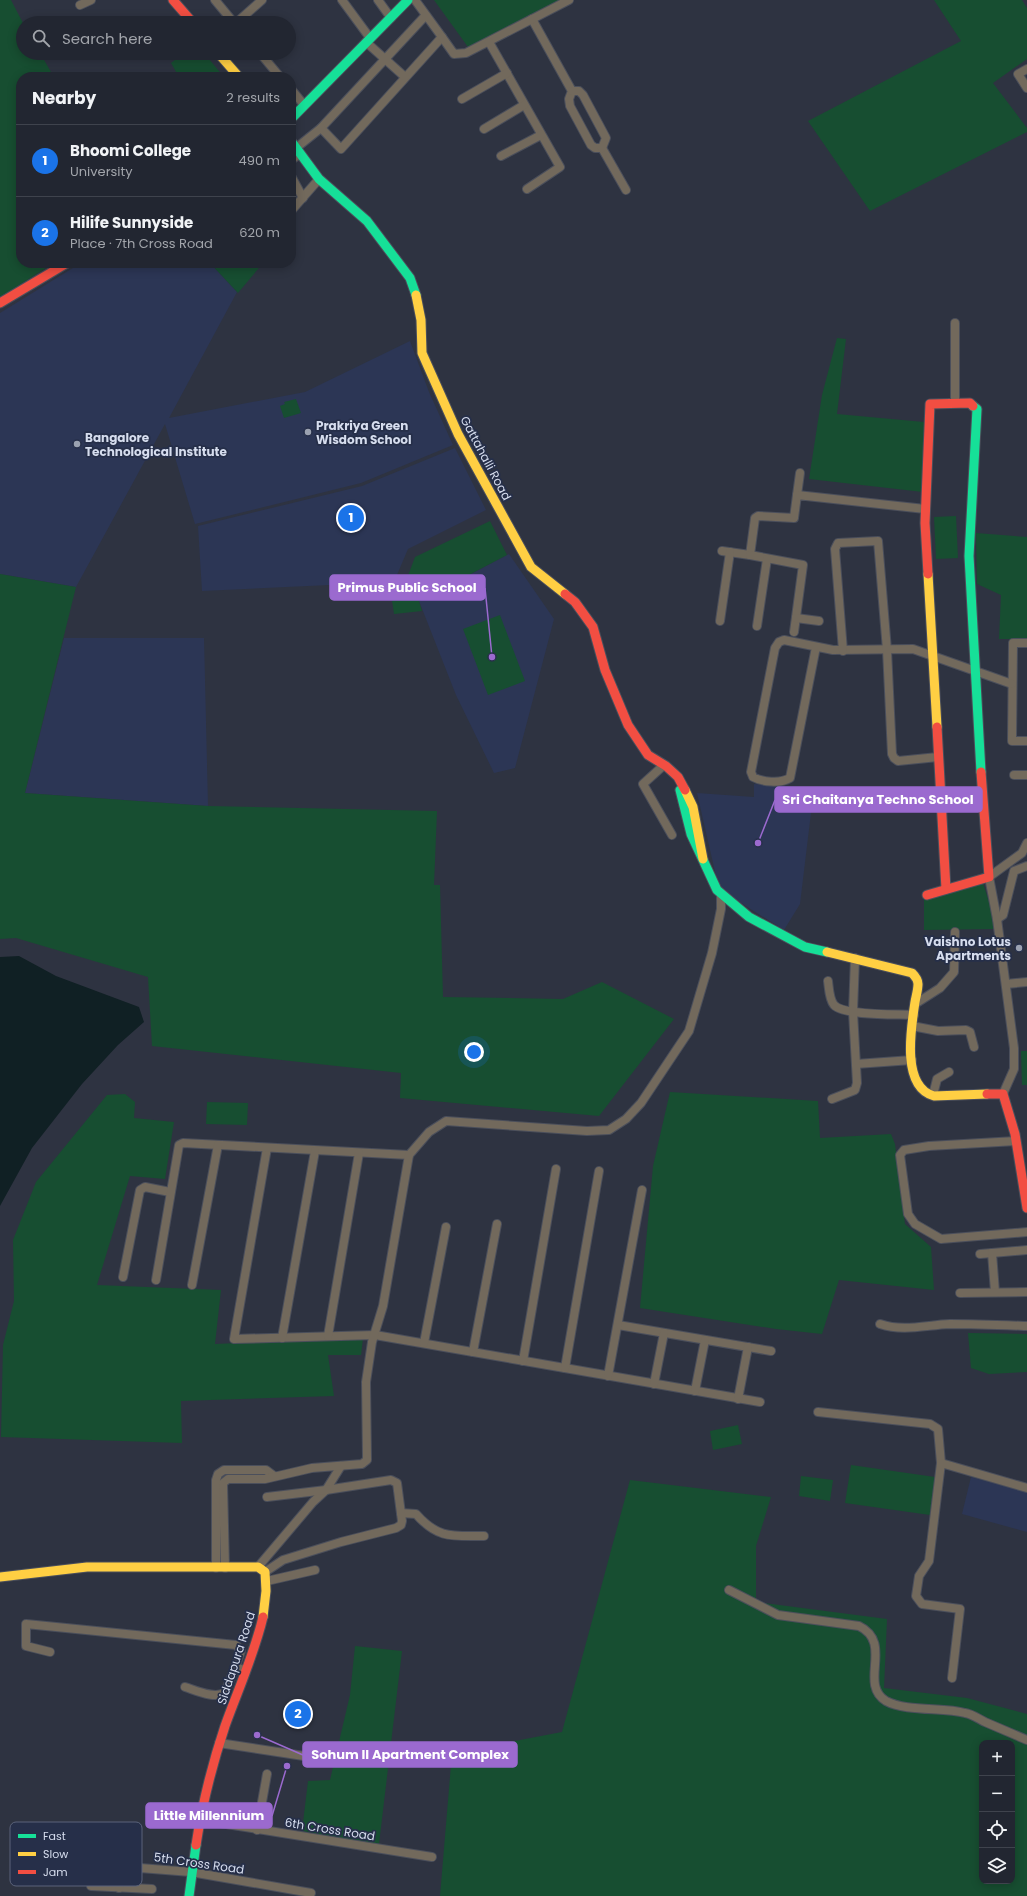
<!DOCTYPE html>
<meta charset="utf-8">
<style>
body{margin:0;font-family:Poppins,sans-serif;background:#2a2e39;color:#f1f3f6}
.controls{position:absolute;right:12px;bottom:12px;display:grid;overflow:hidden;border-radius:8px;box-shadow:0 2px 10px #0003}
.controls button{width:36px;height:36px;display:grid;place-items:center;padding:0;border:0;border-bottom:1px solid #3f434d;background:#222631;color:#f1f3f6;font:20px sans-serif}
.you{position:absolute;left:474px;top:1052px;width:14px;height:14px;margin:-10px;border:3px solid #fff;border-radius:50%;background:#1a73e8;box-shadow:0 0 0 6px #1a73e833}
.badge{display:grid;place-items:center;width:26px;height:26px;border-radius:50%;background:#1a73e8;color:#fff;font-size:13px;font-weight:700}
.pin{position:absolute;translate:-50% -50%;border:2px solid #fff;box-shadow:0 1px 4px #0006}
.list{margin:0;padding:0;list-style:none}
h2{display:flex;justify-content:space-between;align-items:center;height:52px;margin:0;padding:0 16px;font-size:17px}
h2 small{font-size:13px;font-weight:400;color:#a2a5ab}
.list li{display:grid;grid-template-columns:26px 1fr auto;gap:12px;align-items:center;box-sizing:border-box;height:72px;padding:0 16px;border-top:1px solid #3f434d}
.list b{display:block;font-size:15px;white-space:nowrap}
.list p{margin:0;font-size:13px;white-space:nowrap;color:#a2a5ab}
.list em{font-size:13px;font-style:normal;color:#a2a5ab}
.icon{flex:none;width:22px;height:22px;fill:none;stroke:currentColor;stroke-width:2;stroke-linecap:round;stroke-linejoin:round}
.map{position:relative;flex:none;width:1027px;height:1896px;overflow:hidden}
.search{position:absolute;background:#222631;box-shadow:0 2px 10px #0003;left:16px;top:16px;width:280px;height:44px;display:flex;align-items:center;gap:10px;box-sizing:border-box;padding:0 14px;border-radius:22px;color:#a2a5ab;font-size:15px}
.panel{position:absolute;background:#222631;box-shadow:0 2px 10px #0003;left:16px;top:72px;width:280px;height:196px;border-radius:16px}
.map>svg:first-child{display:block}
.built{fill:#2c3655}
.green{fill:#174e31;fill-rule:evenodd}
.water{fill:#102024}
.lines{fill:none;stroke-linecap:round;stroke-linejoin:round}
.street-casing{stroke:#4b4f5b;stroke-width:10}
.fast-casing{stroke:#4b4f5b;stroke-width:11}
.slow-casing{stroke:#4b4f5b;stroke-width:11}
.jam-casing{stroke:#4b4f5b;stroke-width:11}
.street{stroke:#72695c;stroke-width:8}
.fast{stroke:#16e098;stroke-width:9}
.slow{stroke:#ffcf43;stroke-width:9}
.jam{stroke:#f24e42;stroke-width:9}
.poi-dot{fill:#9ba2b1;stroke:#262f49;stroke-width:1.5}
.labels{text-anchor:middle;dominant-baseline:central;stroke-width:3.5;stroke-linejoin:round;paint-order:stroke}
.poi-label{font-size:12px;font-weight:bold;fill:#d6ddee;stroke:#262f49;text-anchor:start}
.street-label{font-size:12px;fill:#d6ddee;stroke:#262f49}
.key{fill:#262f49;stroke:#5b637b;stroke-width:1}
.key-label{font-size:11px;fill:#d6ddee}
.leader{fill:none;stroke:#9b6acf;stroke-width:1.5}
.callout-dot{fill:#9b6acf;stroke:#262f49;stroke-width:1.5}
.callout{fill:#9b6acf;stroke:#9b6acf;stroke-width:1.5}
.callout-label{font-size:13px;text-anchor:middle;font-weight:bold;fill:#fff}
</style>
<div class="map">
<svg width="1027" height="1896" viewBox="0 0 1027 1896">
<rect width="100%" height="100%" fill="#2e3341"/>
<g class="built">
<polygon points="81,263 210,263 237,292 169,418 305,392 410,341 429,392 453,445 361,483 195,524 165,424 76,587 0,574 0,313"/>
<polygon points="455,448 486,510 408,549 394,582 202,591 198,526 362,486"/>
<polygon points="509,554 554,619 515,768 494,773 456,695 419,601"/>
<polygon points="64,638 204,638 208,806 25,793"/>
<polygon points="754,784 814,788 800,904 784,930 719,889 697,793 754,797"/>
<polygon points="971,1477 1027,1492 1027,1532 962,1514"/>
</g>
<g class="green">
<polygon points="0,0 11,0 23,23 23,53 40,53 54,77 21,77 21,263 54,263 0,297"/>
<polygon points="434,0 560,0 468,47"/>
<polygon points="934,0 1022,0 1027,8 1027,59 993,83 1027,128 1027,132 870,211 808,121 961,41"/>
<polygon points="184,53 204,53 224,77 179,77 171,63"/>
<polygon points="210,263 263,263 238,293"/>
<polygon points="837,338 846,339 837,414 924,422 923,492 809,479 822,395"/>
<polygon points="296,399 301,413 284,418 280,406 285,404 284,402"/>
<polygon points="956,516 958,558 936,559 934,517"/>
<polygon points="490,521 507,555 419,601 422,611 394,614 391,594 404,586 415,557"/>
<polygon points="976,533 1027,537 1027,639 999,639 1001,595 977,584"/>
<polygon points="0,574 76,587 25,793 208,806 437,811 434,885 440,885 443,997 563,999 602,982 674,1019 599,1116 400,1098 401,1073 152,1046 148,977 16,938 0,939"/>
<polygon points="500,615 525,681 488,695 463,629"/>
<polygon points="983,883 996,924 995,929 924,930 924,899"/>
<polygon points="1021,1051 1027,1051 1027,1085 1022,1085"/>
<polygon points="670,1092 818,1101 820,1138 891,1134 895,1144 905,1224 931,1247 934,1290 839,1280 822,1334 776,1329 640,1308 653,1166"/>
<polygon points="125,1094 135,1102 134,1118 174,1122 165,1179 130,1176 97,1285 221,1290 215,1344 363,1338 361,1355 328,1355 334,1396 181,1401 182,1443 1,1437 3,1345 14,1301 13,1240 36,1182 107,1095"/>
<polygon points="207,1102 248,1103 247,1125 206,1124"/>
<polygon points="968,1333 1027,1334 1027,1372 989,1374 971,1368"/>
<polygon points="738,1425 742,1444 713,1450 710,1431"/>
<polygon points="851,1465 935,1477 930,1515 845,1503"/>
<polygon points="801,1476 833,1480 830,1501 799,1496"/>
<path d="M630 1480 771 1497 756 1546V1602L887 1619 884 1688 967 1698 1027 1714V1896H440L452 1753 562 1732ZM982 1743H1012V1881H982Z"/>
<polygon points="355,1646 402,1651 379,1844 302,1831 308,1781 330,1780 350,1695"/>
</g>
<polygon class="water" points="19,956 56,976 139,1007 144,1022 118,1045 82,1084 32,1148 0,1206 0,957"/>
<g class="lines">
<defs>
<g id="street">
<polyline points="215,0 234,23"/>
<polyline points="342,0 370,38"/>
<polyline points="378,0 391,18"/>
<polyline points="415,0 442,37 341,149 321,128 426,15"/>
<polyline points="80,5 91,0"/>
<polyline points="532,19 572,91 569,99 570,106 591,145 595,148 602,148 626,190"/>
<polyline points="236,23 262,0"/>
<polyline points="442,37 454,54 466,53 569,0"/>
<polyline points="366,42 405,77"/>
<polyline points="489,42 560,167 527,189"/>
<polyline points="260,53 280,77"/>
<polyline points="1027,69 1018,74 1027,88"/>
<polyline points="291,89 304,105"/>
<polyline points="572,91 579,91 583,95 606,138 602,148"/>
<polyline points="462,99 507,73"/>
<polyline points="484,129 524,105"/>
<polyline points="296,148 321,128"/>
<polyline points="501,156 541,135"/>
<polyline points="291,160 300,154"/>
<polyline points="291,176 303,198"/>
<polyline points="291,211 319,179"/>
<polyline points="955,403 955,323"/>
<polyline points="797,495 800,473"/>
<polyline points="722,551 750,555 755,518 758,516 794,518 797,495 925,509"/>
<polyline points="750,555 803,565 794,632"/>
<polyline points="796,618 819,621"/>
<polyline points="720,621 730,552"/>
<polyline points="757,626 767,559"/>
<polyline points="1027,643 1013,643 1012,741 1027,741"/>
<path d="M816 647 790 778C780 784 762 782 753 777L751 772 775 648 779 642 784 640 833 650 913 649 1012 684"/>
<polyline points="843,651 835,549 838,543 878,541 887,650 892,754 894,758 898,761 938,757"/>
<polyline points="664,765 643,784 672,835"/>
<polyline points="1014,775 1027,775"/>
<polyline points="997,919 1003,915 1014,871 1027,866"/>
<path d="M828 981C829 988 829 999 834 1005 844 1016 898 1014 914 1015"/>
<polyline points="1006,984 1027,982"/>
<polyline points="915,1004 940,988 954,972 955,932"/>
<polyline points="912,1026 938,1031 966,1030 970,1032 974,1047"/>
<polyline points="856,1064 912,1060"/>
<polyline points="1003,1094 1014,1069 1014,1048 997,919 989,877 1022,853 1027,843"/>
<polyline points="933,1095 937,1079 949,1072"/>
<polyline points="832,1099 855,1090 857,1083 853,1012 855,958"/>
<polyline points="1016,1141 929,1146 904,1150 900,1155 908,1214 915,1224 941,1239 1027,1232"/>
<polyline points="267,1148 234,1339 375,1335 760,1402"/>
<polyline points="980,1254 992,1253"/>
<polyline points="123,1277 140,1190 145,1187 170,1192"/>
<polyline points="156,1280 179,1145 183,1143 409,1155"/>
<polyline points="192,1285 218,1145"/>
<polyline points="995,1292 992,1253 1027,1250"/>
<polyline points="960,1293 1027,1292"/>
<path d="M880 1324C903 1332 926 1325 950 1324 976 1324 1001 1325 1027 1326"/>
<polyline points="618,1325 771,1351"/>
<polyline points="328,1336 359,1153"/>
<polyline points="282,1338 315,1151"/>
<polyline points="424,1343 446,1227"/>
<polyline points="473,1352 497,1224"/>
<polyline points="523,1361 556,1169"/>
<polyline points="565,1368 599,1171"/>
<polyline points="608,1376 642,1190"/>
<polyline points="654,1384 664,1333"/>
<polyline points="695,1391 705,1340"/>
<polyline points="738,1399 748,1347"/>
<polyline points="818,1412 930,1424 938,1429 941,1463"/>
<path d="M401 1513 416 1514C438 1539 452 1536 484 1536"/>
<polyline points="258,1567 313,1502 326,1490 341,1466"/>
<polyline points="216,1568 216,1480 218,1474 224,1470 266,1470 274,1476"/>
<polyline points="225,1568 223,1483 228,1479 265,1479 312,1468 362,1464 367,1460 366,1382 372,1342 383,1306 409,1155 429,1132 446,1121 587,1131 609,1130 626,1119 641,1103 689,1031 712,953 721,909 721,894"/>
<polyline points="265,1572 283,1560 341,1542 396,1528 401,1525 402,1521 397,1483 391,1480 326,1490 267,1497"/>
<polyline points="267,1581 315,1570"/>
<path d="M729 1590 778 1615 859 1626C894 1643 858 1684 886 1701 906 1712 944 1707 965 1713 972 1714 979 1719 985 1722 999 1728 1013 1734 1027 1740"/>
<polyline points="50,1652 26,1646 26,1624 236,1645 241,1651 235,1668 246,1670"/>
<polyline points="952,1678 960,1609 922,1604 916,1596 919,1576 929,1561 941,1463 1027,1488"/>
<path d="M185 1687C195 1690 216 1700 225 1692L235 1668"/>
<polyline points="219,1743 343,1762"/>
<polyline points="201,1820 432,1857"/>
<polyline points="257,1830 267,1774"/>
<polyline points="38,1860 191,1872 311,1893"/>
<polyline points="91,1886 152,1889"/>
<polyline points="119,1888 120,1865"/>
</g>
<g id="fast">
<polyline points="291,119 408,0"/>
<polyline points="291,141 319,179 367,221 410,278 416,295"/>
<polyline points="973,406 977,409 969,556 981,772"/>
<polyline points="680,790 691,834 717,890 749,917 805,947 827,952"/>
<polyline points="189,1896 196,1845"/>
</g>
<g id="slow">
<polyline points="218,53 239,77"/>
<polyline points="416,295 421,320 422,353 458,434 531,567 565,594"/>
<polyline points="928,574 937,727"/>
<polyline points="685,790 693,807 703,859"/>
<path d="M827 952 912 973C915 976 918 979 918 984 918 990 916 996 915 1002 911 1028 901 1087 934 1096L987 1094"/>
<polyline points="0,1577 87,1567 258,1567 265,1572 266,1591 263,1617"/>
</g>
<g id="jam">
<polyline points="173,0 193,23"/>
<polyline points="0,303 67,263"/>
<polyline points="928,574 925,523 930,404 970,403 973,406"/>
<polyline points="565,594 575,602 593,627 605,670 628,725 648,755 666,766 678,777 685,790"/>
<polyline points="937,727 946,889"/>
<polyline points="927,895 989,877 981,772"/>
<polyline points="987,1094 1003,1094 1015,1134 1027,1208"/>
<path d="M196 1845C202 1805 212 1765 225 1726 238 1690 254 1655 263 1617"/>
</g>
</defs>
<use href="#street" class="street-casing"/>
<use href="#fast" class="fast-casing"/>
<use href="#slow" class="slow-casing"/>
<use href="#jam" class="jam-casing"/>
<use href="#street" class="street"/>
<use href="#fast" class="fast"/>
<use href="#slow" class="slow"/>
<use href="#jam" class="jam"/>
</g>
<g class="poi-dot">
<circle cx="308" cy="432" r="4"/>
<circle cx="77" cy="444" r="4"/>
<circle cx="1019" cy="948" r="4"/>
</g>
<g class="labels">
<g class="poi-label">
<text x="316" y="425">Prakriya Green<tspan x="316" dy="14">Wisdom School</tspan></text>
<text x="85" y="437">Bangalore<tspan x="85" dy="14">Technological Institute</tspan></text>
<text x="1011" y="941" text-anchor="end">Vaishno Lotus<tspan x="1011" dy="14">Apartments</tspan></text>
</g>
<g class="street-label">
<text transform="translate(486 458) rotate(62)">Gattahalli Road</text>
<text transform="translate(236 1658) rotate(-72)">Siddapura Road</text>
<text transform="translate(330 1829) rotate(9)">6th Cross Road</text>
<text transform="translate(199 1863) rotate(8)">5th Cross Road</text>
</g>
</g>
<rect x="10" y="1822" width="132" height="64" rx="6" class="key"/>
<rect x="18" y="1834" width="18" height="4" fill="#16e098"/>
<rect x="18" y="1852" width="18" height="4" fill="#ffcf43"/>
<rect x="18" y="1870" width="18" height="4" fill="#f24e42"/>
<g class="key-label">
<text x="43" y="1840">Fast</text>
<text x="43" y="1858">Slow</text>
<text x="43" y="1876">Jam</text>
</g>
<path class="leader" d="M492 657L485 588M758 843L775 800M257 1735L303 1755M287 1766L272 1816"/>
<g class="callout-dot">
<circle cx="492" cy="657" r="4"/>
<circle cx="758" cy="843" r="4"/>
<circle cx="257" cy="1735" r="4"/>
<circle cx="287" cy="1766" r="4"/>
</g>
<g class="callout">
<rect x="330" y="575" width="155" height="25" rx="4"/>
<rect x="775" y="787" width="207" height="25" rx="4"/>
<rect x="303" y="1742" width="214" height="25" rx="4"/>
<rect x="146" y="1803" width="126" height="25" rx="4"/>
</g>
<g class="callout-label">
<text x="407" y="592">Primus Public School</text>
<text x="878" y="804">Sri Chaitanya Techno School</text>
<text x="410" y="1759">Sohum II Apartment Complex</text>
<text x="209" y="1820">Little Millennium</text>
</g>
</svg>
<div class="controls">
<button>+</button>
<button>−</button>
<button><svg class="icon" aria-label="locate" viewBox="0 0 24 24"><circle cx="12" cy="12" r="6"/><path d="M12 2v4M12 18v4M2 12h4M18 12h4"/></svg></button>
<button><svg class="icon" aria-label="layers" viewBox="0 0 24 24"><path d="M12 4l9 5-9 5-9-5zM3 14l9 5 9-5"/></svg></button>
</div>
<div class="you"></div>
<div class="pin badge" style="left:351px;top:518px">1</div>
<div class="pin badge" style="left:298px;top:1714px">2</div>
<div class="search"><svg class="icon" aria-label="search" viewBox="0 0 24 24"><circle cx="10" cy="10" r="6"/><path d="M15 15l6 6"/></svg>Search here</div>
<section class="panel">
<h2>Nearby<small>2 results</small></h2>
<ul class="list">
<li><span class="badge">1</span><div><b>Bhoomi College</b><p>University</p></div><em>490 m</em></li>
<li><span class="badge">2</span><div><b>Hilife Sunnyside</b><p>Place · 7th Cross Road</p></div><em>620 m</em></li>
</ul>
</section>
</div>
